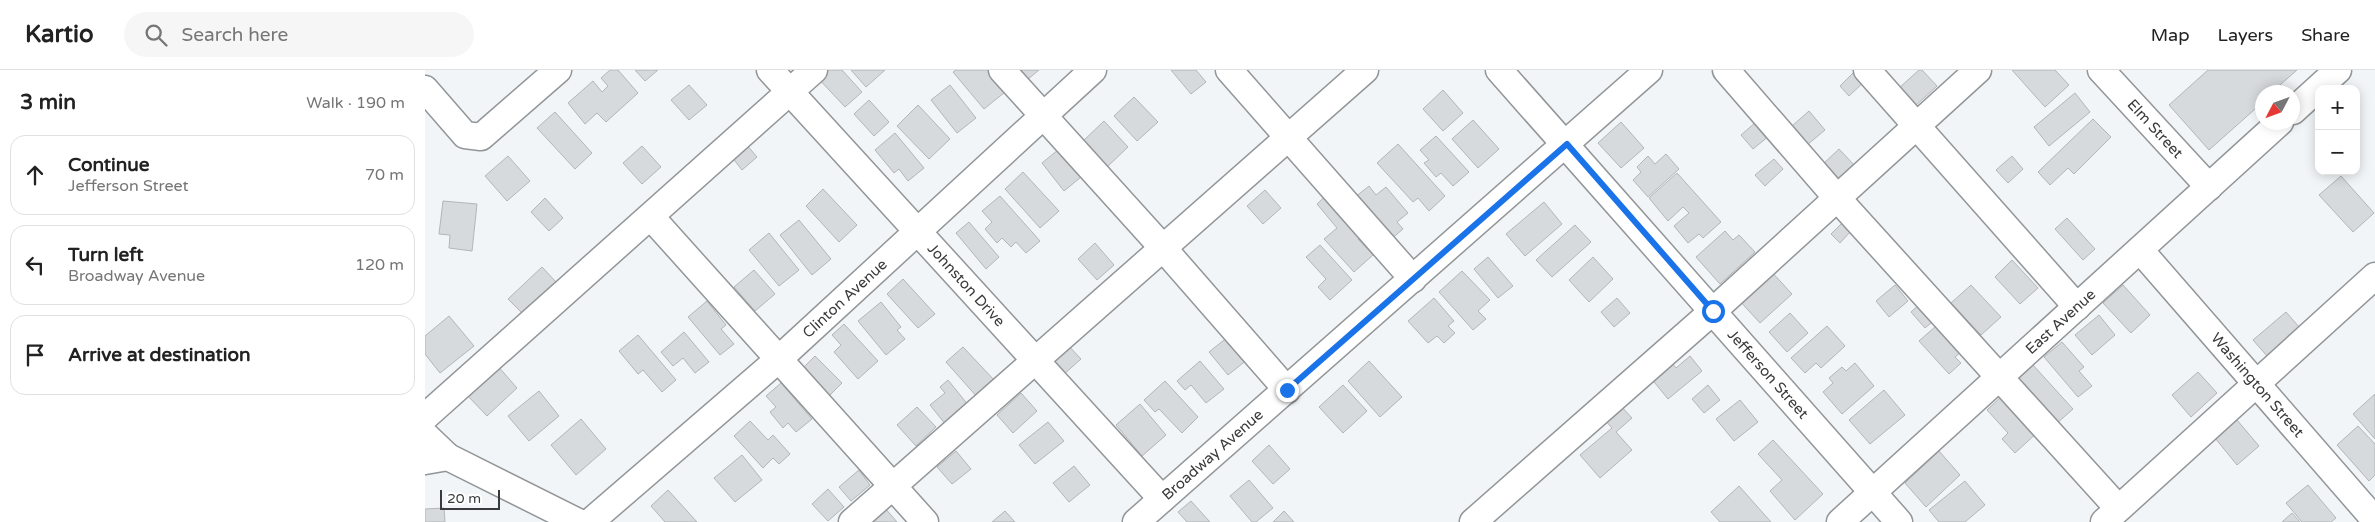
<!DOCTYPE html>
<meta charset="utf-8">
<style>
body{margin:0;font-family:"Varela Round",sans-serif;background:#f6f6f6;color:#222}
.controls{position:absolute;right:15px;top:15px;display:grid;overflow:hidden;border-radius:10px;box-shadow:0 2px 12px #0003}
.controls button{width:45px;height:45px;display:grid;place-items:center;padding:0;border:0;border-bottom:1px solid #e0e0e0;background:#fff;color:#222;font:25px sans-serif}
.compass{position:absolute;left:1830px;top:15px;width:45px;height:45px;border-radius:50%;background:#fff;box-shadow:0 2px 12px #0003;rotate:229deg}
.scale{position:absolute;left:15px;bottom:12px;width:60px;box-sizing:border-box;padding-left:5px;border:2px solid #393a3b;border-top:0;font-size:14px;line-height:18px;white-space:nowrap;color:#393a3b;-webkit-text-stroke:4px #fff;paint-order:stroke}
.stop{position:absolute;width:15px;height:15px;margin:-11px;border:4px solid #1a73e8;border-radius:50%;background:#fff}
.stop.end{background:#1a73e8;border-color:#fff;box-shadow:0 1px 5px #0008}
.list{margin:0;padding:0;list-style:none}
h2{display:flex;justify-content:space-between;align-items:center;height:65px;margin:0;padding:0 20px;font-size:21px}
h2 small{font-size:16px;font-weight:400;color:#767676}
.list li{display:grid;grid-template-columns:32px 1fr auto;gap:15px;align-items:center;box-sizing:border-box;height:80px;margin:0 10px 10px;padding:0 10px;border:1px solid #e0e0e0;border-radius:15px}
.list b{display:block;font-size:19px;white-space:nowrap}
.list p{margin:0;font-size:16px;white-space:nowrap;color:#767676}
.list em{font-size:16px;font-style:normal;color:#767676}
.icon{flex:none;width:28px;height:28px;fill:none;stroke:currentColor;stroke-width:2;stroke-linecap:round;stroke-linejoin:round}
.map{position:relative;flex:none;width:1950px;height:452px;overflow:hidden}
header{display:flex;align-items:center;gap:30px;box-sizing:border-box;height:70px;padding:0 25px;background:#fff;border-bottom:1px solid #e0e0e0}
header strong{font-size:24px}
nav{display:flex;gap:28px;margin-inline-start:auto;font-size:18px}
.search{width:350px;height:45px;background:#f6f6f6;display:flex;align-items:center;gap:12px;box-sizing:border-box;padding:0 18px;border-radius:28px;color:#767676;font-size:19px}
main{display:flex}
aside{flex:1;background:#fff}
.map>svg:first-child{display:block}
.building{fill:#d7dadc;stroke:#b2b6b8}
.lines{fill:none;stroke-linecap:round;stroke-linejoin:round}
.minor-casing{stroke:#929698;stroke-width:29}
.minor{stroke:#fff;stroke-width:26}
.route{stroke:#1a73e8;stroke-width:6}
.labels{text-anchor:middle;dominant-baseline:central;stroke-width:5;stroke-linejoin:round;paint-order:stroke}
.street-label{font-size:15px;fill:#393a3b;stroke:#fff}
</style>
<header>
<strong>Kartio</strong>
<div class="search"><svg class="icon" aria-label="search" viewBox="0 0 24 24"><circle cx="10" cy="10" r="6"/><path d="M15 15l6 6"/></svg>Search here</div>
<nav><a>Map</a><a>Layers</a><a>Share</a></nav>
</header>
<main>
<aside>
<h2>3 min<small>Walk · 190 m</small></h2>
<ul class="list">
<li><svg class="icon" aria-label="ahead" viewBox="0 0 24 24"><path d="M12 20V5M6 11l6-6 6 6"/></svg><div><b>Continue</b><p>Jefferson Street</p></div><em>70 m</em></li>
<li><svg class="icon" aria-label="left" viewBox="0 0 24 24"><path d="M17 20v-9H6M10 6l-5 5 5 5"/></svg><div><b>Turn left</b><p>Broadway Avenue</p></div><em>120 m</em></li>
<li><svg class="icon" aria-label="arrive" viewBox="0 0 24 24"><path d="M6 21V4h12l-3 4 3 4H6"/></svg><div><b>Arrive at destination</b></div></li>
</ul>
</aside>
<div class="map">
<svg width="1950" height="452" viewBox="0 0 1950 452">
<rect width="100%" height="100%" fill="#f1f5f7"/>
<g class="building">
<polygon points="185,0 193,0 213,23 181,52 172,43 160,54 143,33 168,11 177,22 183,16 176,8"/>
<polygon points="210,0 233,0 220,11"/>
<polygon points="398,0 417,0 437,22 420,37 391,6"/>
<polygon points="426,0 460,0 441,17"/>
<polygon points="531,0 570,0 585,18 559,39 528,2"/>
<polygon points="593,0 614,0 602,10"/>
<polygon points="746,0 771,0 781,12 766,24"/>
<polygon points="1431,0 1441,10 1424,26 1415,16"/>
<polygon points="1494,0 1497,0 1512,16 1490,36 1474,18"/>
<polygon points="1587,0 1630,0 1644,15 1620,37"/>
<polygon points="1783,0 1872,0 1847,22 1838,22 1838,32 1784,80 1744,35"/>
<polygon points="264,15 282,35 264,50 246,30"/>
<polygon points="525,15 551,48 532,63 506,30"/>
<polygon points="1018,20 1038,43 1018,61 998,39"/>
<polygon points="1650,23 1665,42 1624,76 1609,57"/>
<polygon points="709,27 733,52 712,71 689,46"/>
<polygon points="444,30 464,52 449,66 429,44"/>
<polygon points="493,35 525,69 504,89 472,56"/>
<polygon points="1384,41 1400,60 1382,75 1367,56"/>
<polygon points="130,42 167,83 150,99 112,58"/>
<polygon points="1668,49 1686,67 1649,104 1643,98 1625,115 1613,102"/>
<polygon points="1048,50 1074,79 1053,98 1027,69"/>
<polygon points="679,51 703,77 681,98 656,73"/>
<polygon points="1196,52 1219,78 1196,98 1173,73"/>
<polygon points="1331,52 1344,66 1328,79 1316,65"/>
<polygon points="470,63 499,98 483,111 474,99 469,103 450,80"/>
<polygon points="1011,66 1044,102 1028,116 1016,103 1011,107 999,93 1004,90 995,80"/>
<polygon points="321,74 332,87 317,100 306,86"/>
<polygon points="973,74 1020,126 1004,141 993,128 988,132 952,93"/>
<polygon points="639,75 661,103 639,121 617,93"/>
<polygon points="217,76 236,97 217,114 198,93"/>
<polygon points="1414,79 1430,96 1413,112 1397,95"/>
<polygon points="1241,84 1254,99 1223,127 1208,110 1216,102 1212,97 1223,86 1230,94"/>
<polygon points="83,86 105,111 82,131 60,106"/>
<polygon points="1587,86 1598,99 1583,113 1571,100"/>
<polygon points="1349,89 1358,99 1340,116 1330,105"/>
<polygon points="598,102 634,141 615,158 580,119"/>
<polygon points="1252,103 1296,152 1278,168 1274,164 1263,173 1249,156 1264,143 1258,137 1243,151 1224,128"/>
<polygon points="1916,106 1949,143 1928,162 1894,125"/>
<polygon points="944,116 951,125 961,117 983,143 972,152 978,159 965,170 929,128"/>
<polygon points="398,119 432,155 414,172 381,136"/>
<polygon points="840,120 856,138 838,154 822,136"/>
<polygon points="904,123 940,163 933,169 948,185 929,202 899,169 912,158 892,134"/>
<polygon points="575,126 615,171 601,183 591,172 586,177 577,168 572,173 560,159 567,152 557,141"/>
<polygon points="120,128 138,148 124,161 106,142"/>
<polygon points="18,131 52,134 47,181 24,178 25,165 14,164"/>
<polygon points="1119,132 1137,154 1100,186 1081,164"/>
<polygon points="1642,148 1670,179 1658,190 1630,159"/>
<polygon points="374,150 406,189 387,205 355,165"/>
<polygon points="544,152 574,187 561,199 531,163"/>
<polygon points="1417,153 1426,161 1415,173 1406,164"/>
<polygon points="1150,155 1166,172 1127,207 1111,190"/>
<polygon points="1300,161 1308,170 1314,165 1330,182 1295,214 1271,187"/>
<polygon points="344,163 374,200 354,216 324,180"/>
<polygon points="670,173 689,195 672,210 653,189"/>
<polygon points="895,175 927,210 905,230 893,217 901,209 881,187"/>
<polygon points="1063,187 1088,216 1073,228 1049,199"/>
<polygon points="1168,187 1188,209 1164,232 1144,210"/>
<polygon points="1587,190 1613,218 1595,234 1570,207"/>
<polygon points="117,197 131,212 98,244 83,229"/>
<polygon points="1344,199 1367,224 1335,253 1312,228"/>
<polygon points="329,200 350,224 330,241 309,217"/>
<polygon points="1037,201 1065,230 1053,241 1061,249 1048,260 1014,222"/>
<polygon points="478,209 510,244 493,258 462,224"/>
<polygon points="1470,215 1483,231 1464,247 1451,231"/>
<polygon points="1546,215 1576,247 1556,265 1526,233"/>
<polygon points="1698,215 1725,245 1706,263 1678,233"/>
<polygon points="1009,228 1029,251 1023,256 1030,263 1019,273 1012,266 1003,273 983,251"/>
<polygon points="1192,228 1205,243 1189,257 1176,242"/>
<polygon points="282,231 301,255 296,259 309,274 295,285 263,247"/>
<polygon points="1498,231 1512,248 1500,258 1486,242"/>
<polygon points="456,232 476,257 472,260 480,269 461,285 433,251"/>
<polygon points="1861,242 1875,258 1842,286 1828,270"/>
<polygon points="1365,243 1383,263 1362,282 1344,262"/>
<polygon points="1674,245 1690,265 1667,285 1650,265"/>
<polygon points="24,246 49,276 15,303 0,284 0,266"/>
<polygon points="1519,249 1543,276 1530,287 1536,293 1524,304 1494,271"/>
<polygon points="419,254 453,291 433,309 409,282 416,275 407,265"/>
<polygon points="1402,256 1420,276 1396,298 1391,293 1380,303 1366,288"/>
<polygon points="259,262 284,292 270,303 258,288 248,296 236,282"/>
<polygon points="213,265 251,310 237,322 218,300 213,304 194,281"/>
<polygon points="804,266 823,289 803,305 784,282"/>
<polygon points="639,271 656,289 638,305 622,287"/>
<polygon points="1637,272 1659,297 1654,301 1667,316 1653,327 1619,287"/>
<polygon points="538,277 571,312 553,328 521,292"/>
<polygon points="390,286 417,313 402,328 375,301"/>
<polygon points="1265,286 1277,301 1243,329 1225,307 1245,291 1251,298"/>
<polygon points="775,291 799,319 781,333 766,315 760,320 752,311"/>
<polygon points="944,291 977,327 955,347 923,311"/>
<polygon points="1430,293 1449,316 1417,344 1398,322 1408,313 1404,308 1417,297 1421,301"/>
<polygon points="72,295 92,318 62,346 41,324"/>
<polygon points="1608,295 1648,339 1630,355 1590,311"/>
<polygon points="1773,302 1792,323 1766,347 1747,325"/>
<polygon points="523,310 544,336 521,355 505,335 520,323 515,317"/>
<polygon points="740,311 773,347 757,363 734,339 730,342 719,330"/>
<polygon points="356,313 387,349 371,362 363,353 358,358 345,342 351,337 341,326"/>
<polygon points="918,315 942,341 918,363 894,337"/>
<polygon points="1283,315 1295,330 1279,343 1267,329"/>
<polygon points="1459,320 1480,345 1445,374 1424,350"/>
<polygon points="114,321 134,346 104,371 83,346"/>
<polygon points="596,323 612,341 588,363 572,345"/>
<polygon points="1579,324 1614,361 1590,383 1577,369 1583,363 1562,340"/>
<polygon points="1950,324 1950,369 1928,344"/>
<polygon points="1315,330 1333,352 1309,371 1291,349"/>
<polygon points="715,334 741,365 717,386 691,355"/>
<polygon points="1194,334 1207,348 1191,362 1207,380 1175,408 1155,385 1187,358 1178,348"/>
<polygon points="492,337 511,357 491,376 472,355"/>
<polygon points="156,349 181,379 151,405 126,375"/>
<polygon points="1812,350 1834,376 1812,395 1790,368"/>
<polygon points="325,351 343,370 348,365 365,384 354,394 348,388 338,398 309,366"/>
<polygon points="623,352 639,371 610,394 594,375"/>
<polygon points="1933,356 1950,374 1950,405 1944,411 1912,375"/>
<polygon points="1348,370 1398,424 1370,450 1345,421 1357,410 1333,384"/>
<polygon points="844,375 865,399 848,414 827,391"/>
<polygon points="531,381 546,399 527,414 512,397"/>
<polygon points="1514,381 1535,405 1501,437 1480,413"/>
<polygon points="317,385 337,410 310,432 289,408"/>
<polygon points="649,396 665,415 644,432 628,413"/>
<polygon points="434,400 445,415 426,431 414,417"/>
<polygon points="824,410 848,438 831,452 827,452 805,426"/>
<polygon points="1540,411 1560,435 1540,452 1514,452 1504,440"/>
<polygon points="1883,415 1911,448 1906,452 1877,452 1861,433"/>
<polygon points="1314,416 1346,452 1295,452 1286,442"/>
<polygon points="403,419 419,437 403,451 387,434"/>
<polygon points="243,420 272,452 240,452 226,436"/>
<polygon points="766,431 785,452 762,452 753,442"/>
<polygon points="459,437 472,452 443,452"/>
<polygon points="19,438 20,452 0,452 0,439"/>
<polygon points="580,441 590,452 567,452"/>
<polygon points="859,441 869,452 848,452"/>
<polygon points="1867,443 1875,452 1857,452"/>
</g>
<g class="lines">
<defs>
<g id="minor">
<path id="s1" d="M345 0 737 429"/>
<polyline points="577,0 738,178 862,320"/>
<polyline points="804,0 988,209"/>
<path id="s2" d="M1074 0 1474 452"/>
<polyline points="1301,0 1412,128 1693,438"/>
<polyline points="1442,0 1652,237"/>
<path id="s3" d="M1676 0 1784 117"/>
<polyline points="0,19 40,65 56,67 133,0"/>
<polyline points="1868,41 1913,0"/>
<polyline points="226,147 500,452"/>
<path id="s4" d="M1715 180 1950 450"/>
<polyline points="0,347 389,0"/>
<polyline points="0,365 23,387"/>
<polyline points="0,391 23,387 153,452"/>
<path id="s5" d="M165 452 355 288 668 0"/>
<polyline points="427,452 940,0"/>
<path id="s6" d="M711 452 1224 0"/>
<polyline points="1048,452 1288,241 1553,0"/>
<path id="s7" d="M1415 452 1855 52"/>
<polyline points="1679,452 1950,206"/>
</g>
</defs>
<use href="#minor" class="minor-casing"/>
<use href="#minor" class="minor"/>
</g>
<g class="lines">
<polyline class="route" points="862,320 1142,74 1288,241"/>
</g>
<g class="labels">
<g class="street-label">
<text stroke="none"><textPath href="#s3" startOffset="80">Elm Street</textPath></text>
<text stroke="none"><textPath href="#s1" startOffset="291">Johnston Drive</textPath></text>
<text stroke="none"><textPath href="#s5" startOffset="339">Clinton Avenue</textPath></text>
<text stroke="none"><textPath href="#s7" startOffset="298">East Avenue</textPath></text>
<text stroke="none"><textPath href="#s2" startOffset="406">Jefferson Street</textPath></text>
<text stroke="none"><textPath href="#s4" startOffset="179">Washington Street</textPath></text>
<text stroke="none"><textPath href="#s6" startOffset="102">Broadway Avenue</textPath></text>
</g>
</g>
</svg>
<div class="controls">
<button>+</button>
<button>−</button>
</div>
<svg class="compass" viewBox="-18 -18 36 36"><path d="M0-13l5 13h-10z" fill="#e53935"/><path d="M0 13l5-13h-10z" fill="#767676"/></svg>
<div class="scale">20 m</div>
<div class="stop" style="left:1288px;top:241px"></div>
<div class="stop end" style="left:862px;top:320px"></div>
</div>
</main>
